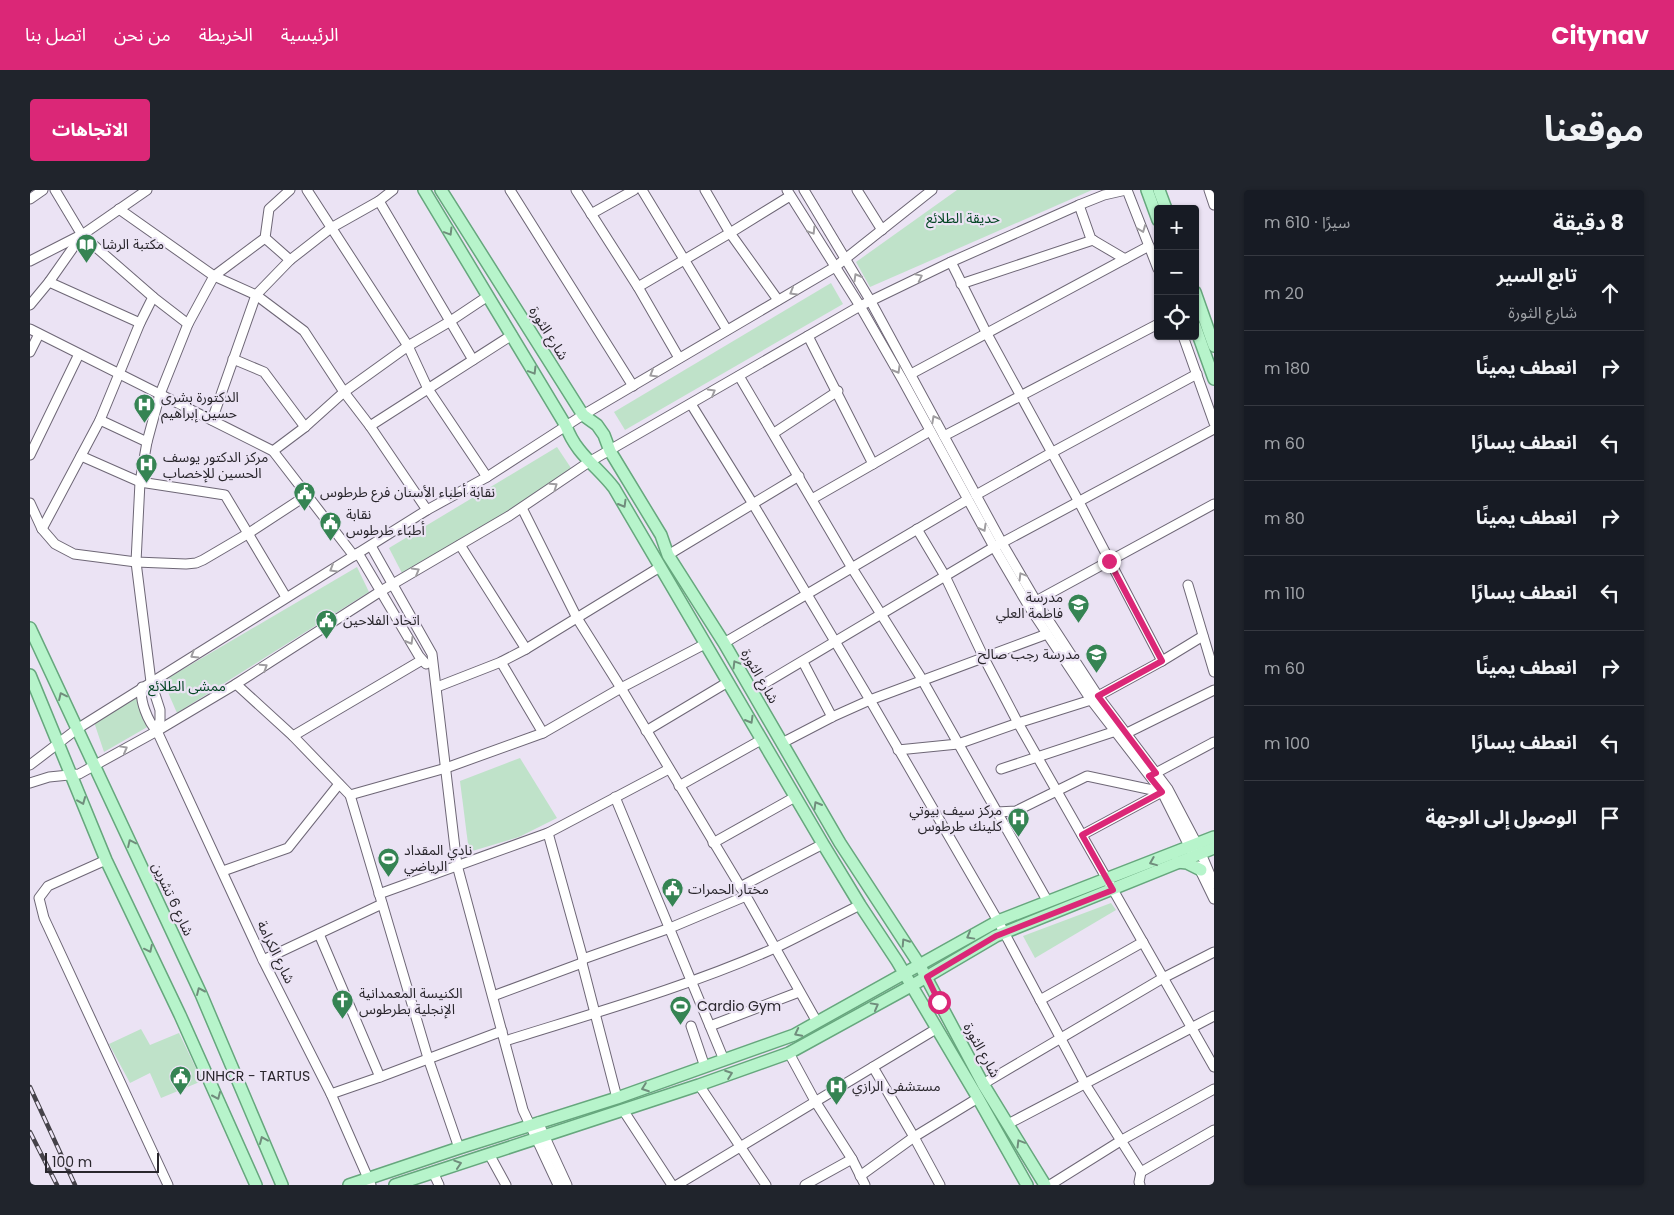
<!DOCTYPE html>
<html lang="ar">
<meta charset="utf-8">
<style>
body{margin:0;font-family:Poppins,"Noto Sans Arabic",sans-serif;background:#20242c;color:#f1f3f6;direction:rtl}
.controls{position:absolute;right:15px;top:15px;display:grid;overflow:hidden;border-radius:5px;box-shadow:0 1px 4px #0004}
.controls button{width:45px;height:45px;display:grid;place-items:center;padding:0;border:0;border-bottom:1px solid #363941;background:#171b24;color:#f1f3f6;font:25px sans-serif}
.scale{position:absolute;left:15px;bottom:12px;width:114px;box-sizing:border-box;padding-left:5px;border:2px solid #29262c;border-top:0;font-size:14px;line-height:18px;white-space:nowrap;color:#29262c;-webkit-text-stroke:4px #ebe3f4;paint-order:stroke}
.stop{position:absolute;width:15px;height:15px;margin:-11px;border:4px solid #db2777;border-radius:50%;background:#fff}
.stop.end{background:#db2777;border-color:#fff;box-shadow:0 1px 5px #0008}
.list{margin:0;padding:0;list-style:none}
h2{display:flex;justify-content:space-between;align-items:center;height:65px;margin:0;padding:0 20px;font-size:21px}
h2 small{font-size:16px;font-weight:400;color:#9ea1a6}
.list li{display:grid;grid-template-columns:32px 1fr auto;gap:15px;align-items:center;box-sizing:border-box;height:75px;padding:0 20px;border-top:1px solid #363941}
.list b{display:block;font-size:19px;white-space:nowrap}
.list p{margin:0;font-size:16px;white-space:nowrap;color:#9ea1a6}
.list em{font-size:16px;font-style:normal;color:#9ea1a6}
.icon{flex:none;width:28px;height:28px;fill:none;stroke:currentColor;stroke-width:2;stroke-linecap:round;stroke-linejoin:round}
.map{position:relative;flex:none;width:1184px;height:995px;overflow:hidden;direction:ltr;border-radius:5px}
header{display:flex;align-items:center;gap:30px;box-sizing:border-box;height:70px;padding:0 25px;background:#db2777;color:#fff}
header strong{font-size:24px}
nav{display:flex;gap:28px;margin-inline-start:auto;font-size:18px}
.intro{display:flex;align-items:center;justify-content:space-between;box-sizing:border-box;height:120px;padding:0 30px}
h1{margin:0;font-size:35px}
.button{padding:12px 22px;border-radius:5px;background:#db2777;color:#fff;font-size:18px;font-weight:700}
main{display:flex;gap:30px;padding:0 30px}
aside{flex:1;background:#171b24;border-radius:5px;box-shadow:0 1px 4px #0004}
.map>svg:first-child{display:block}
.green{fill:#bfe2c9}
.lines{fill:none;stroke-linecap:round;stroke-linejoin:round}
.minor-casing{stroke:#6e6776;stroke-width:11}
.major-casing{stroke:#66a77d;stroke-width:14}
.minor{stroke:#fff;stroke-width:9}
.major{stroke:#b7f4cb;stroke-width:11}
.rail-casing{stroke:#454249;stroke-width:4.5}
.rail{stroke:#ebe3f4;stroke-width:2.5;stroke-dasharray:8;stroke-linecap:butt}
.oneway{stroke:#9f9da0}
.oneway2{stroke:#708d7c}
.route{stroke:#db2777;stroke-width:6}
.labels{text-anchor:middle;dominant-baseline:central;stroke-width:4.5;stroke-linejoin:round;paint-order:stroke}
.park-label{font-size:14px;fill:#044624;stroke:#ebe3f4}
.poi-label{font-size:14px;fill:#29262c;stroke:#ebe3f4;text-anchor:start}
.street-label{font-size:14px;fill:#29262c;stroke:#ebe3f4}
</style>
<header>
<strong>Citynav</strong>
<nav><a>الرئيسية</a><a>الخريطة</a><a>من نحن</a><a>اتصل بنا</a></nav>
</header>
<div class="intro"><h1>موقعنا</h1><a class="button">الاتجاهات</a></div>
<main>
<aside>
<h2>8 دقيقة<small>سيرًا · 610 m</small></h2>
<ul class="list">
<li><svg class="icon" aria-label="ahead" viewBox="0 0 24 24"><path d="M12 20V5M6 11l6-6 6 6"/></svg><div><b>تابع السير</b><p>شارع الثورة</p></div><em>20 m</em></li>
<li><svg class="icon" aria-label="right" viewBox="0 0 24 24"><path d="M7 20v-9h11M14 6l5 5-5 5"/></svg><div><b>انعطف يمينًا</b></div><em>180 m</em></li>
<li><svg class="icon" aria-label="left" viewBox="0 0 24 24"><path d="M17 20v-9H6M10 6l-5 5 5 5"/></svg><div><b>انعطف يسارًا</b></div><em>60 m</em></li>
<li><svg class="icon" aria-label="right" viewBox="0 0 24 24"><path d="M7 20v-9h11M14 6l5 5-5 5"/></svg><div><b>انعطف يمينًا</b></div><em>80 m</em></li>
<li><svg class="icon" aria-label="left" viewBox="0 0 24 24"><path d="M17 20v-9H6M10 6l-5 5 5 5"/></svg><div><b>انعطف يسارًا</b></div><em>110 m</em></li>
<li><svg class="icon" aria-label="right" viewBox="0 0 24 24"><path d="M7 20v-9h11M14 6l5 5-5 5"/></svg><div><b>انعطف يمينًا</b></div><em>60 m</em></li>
<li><svg class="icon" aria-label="left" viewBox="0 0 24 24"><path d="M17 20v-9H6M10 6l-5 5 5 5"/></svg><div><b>انعطف يسارًا</b></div><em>100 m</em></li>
<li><svg class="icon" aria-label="arrive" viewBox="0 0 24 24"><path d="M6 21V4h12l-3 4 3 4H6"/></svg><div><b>الوصول إلى الوجهة</b></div></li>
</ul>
</aside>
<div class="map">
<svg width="1184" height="995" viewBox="0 0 1184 995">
<rect width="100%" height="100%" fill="#ebe3f4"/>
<g class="green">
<polygon points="927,0 1062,0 840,97 826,72"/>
<polygon points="801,93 813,114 595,240 584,222"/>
<polygon points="527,257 543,281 373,385 359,358"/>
<polygon points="327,377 339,402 147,523 133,491"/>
<polygon points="107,508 119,536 74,562 64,532"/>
<polygon points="490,568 527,628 489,647 439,662 430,591"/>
<polygon points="1081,713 1086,720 1005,768 993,746"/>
<polygon points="111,839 120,855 149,843 172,891 131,908 120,883 100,893 79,854"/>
</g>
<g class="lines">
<defs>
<g id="minor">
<polyline points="25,0 52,45 123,107 158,134"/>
<polyline points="277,0 378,156 398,199 457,287"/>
<polyline points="480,0 603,196"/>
<polyline points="546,0 608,97 649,168"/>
<polyline points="612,0 697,140"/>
<polyline points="675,0 700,43 748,110"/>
<polyline points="757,0 830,116 872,189 964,357 998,415 1061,510 1132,602 1162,662"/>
<polyline points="774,0 840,110 972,353 1006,411 1068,506 1138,599 1167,654 1184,694"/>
<polyline points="827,0 852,40"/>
<polyline points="1097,0 1128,79"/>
<polyline points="1179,0 1184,15"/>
<polyline points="0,9 13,0"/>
<polyline points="349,11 443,170"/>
<polyline points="1049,15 1061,49 1095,69"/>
<polyline points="89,19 184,86 226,105 274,141 314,202 340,236 397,320"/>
<polyline points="561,24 604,0"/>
<polyline points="235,48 260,70"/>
<polyline points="0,71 51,45"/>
<polyline points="921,72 957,144 1049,312 1132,471"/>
<polyline points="19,92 110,133"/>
<polyline points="931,94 1063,50"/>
<polyline points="608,97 700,43 760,6"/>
<polyline points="0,115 19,92 52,45 117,0"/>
<polyline points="0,139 243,261 324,366"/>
<polyline points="778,146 843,274 782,309"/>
<polyline points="1153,146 1184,233"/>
<polyline points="0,162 9,144"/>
<polyline points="203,169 234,182 275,237"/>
<polyline points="881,184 1119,56"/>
<polyline points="709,186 822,378 890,486 1018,712"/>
<polyline points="661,214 723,314 840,510 968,731 1055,894 1111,982 1184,940"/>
<polyline points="70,230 117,252"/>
<polyline points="182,230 226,105 260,70 301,38 349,11 363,0"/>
<polyline points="340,236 482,145"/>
<polyline points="744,243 808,201"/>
<polyline points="914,246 1128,134"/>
<polyline points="243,261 275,237 314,202 378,156 419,132 458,106"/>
<polyline points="0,265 49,164"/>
<polyline points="51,266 110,292 195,305 256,407"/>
<polyline points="843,274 900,241"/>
<polyline points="946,305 1021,263 1167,184"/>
<polyline points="0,313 12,339 25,354 44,364 106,372 156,374 166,373 173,370 219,343 277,305"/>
<polyline points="492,318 547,428 591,498 716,706 787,832"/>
<polyline points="12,339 70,230 110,133 123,107"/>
<polyline points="887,339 915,386 954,468 988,533 1184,877"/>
<polyline points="430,355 496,459"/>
<polyline points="341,356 402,464 427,675 493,920 528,995"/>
<polyline points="328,363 389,466 396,474"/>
<polyline points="638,365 769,286"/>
<polyline points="1158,395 1184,482"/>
<polyline points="1006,411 1184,314"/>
<polyline points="694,453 937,310"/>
<polyline points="471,472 513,543"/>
<polyline points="773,472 802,527"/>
<polyline points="206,494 263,546 320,605 398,868 429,958"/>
<path d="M112 497C109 510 118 532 127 541L233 770 301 904 341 995"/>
<polyline points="407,497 471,472 496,459 630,377"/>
<polyline points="722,501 964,357 1184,239"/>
<polyline points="1068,506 1132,471 1173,446"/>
<polyline points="127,541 130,530 130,520 121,492 106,372 110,292 117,252 130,204 158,134 184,86 235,48 239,19 260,0"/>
<polyline points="616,541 698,492"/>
<polyline points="1097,543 1184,500"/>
<polyline points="263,546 392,470"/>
<polyline points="752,553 802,527 840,510 1017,444"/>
<polyline points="868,560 928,554 988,533 1061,510"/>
<polyline points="0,575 47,539 397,320 457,287 553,225 805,77 902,0"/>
<polyline points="971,579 1086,541"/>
<polyline points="1122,585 1184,552"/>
<polyline points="0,593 19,587 49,584 127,541 206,494 351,401 479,326 559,272 830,116 921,72 1049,15 1074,5 1096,0"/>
<polyline points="649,596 731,550"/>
<polyline points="320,605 416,578 513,543 591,498 675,454"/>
<polyline points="585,607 694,870"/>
<polyline points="967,622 986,621 1057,586 1132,602"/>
<polyline points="518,643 553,769 552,773 587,908"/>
<polyline points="1052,645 1132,602"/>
<polyline points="683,653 765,607"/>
<polyline points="76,670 18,696 9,708 14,728 138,995"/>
<polyline points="1168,676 1184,709"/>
<polyline points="193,681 258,658 309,594"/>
<polyline points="710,697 793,654"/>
<polyline points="349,704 518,643 639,579"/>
<polyline points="289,744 350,887"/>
<polyline points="553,769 640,738 716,706"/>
<polyline points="233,770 352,714"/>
<polyline points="463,806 552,773"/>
<polyline points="1010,810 1113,752"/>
<polyline points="661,836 675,877"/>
<polyline points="680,836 769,802"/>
<path d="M475 851C564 823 660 796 745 758 774 744 802 729 830 715"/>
<polyline points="759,863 785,911 822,969 835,995"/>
<polyline points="843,877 884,947 910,995"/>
<polyline points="953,894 1133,788 1184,762"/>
<polyline points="669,895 736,995"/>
<polyline points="301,904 350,887 472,841"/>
<polyline points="593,920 642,995"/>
<polyline points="508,932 537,995"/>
<polyline points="978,934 1184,826"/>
<polyline points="459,964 476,995"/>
<polyline points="403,982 409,995"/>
<polyline points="830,986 884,947 948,908"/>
<polyline points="647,995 906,839"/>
<polyline points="775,995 822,969"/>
<polyline points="1020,995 1092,950 1184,899"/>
<polyline points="1110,995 1109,992 1111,982"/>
</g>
<g id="major">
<path d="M394 0 536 236C546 264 567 276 584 298L793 654 830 715 867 771 948 908 997 995"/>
<polyline points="411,0 553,225 567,235 574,245 580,261 631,345 638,365 694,453 810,653 889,774 953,894 1015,995"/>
<polyline points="1117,0 1128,30"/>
<polyline points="1129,0 1136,19"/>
<polyline points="1165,102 1184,156"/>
<polyline points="1165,136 1184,189"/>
<polyline points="0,438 171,804 252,995"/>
<polyline points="0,485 76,670 150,825 226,995"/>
<polyline points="1147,672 1157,673 1171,680"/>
<polyline points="319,995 429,958 587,908 764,845 968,731 1184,647"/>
<polyline points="365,995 669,895 759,863 881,796 966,746 1184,658"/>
</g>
</defs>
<use href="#minor" class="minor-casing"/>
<use href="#major" class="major-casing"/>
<use href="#minor" class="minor"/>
<use href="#major" class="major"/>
<defs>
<g id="rail">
<polyline points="0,897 45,995"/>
<polyline points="0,942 27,995"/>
</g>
</defs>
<use href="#rail" class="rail-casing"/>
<use href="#rail" class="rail"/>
</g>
<defs><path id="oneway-chevron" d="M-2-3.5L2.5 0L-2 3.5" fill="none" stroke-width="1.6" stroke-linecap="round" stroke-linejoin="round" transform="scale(1.25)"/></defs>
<g class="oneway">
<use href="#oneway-chevron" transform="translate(1112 39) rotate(69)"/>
<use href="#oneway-chevron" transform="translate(782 41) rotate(58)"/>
<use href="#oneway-chevron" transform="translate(827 87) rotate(-120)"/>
<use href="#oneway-chevron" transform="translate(889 87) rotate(-26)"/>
<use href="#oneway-chevron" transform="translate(763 102) rotate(150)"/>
<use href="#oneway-chevron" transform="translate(867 180) rotate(60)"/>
<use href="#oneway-chevron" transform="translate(623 184) rotate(149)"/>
<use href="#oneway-chevron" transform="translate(682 202) rotate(-30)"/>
<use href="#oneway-chevron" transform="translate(905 229) rotate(-118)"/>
<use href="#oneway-chevron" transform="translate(524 296) rotate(-35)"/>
<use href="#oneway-chevron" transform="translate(953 338) rotate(61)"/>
<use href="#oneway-chevron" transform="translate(303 379) rotate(149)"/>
<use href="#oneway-chevron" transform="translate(386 381) rotate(-30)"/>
<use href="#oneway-chevron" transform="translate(992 386) rotate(-121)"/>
<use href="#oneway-chevron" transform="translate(380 451) rotate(60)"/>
<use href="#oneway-chevron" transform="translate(164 465) rotate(148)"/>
<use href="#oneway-chevron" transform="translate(234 477) rotate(-33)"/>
<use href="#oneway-chevron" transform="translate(94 559) rotate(-29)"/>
</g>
<g class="oneway2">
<use href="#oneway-chevron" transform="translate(419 42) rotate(59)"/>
<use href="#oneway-chevron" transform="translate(503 181) rotate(59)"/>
<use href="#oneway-chevron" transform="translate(593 314) rotate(60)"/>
<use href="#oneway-chevron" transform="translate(706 474) rotate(-121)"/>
<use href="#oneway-chevron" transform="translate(32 506) rotate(-115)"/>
<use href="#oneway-chevron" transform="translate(720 530) rotate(60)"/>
<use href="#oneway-chevron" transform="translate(52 611) rotate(68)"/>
<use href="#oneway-chevron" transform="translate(787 615) rotate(-120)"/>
<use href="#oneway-chevron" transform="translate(101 653) rotate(-115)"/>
<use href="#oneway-chevron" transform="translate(1123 672) rotate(158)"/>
<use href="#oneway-chevron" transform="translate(940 746) rotate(151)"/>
<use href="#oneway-chevron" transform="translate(875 752) rotate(-123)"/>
<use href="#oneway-chevron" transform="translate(119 759) rotate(64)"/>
<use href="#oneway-chevron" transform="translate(170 801) rotate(-114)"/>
<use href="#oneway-chevron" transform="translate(845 816) rotate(-29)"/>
<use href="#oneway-chevron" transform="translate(768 843) rotate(153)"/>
<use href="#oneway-chevron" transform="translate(699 884) rotate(-20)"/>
<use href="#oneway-chevron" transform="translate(615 898) rotate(160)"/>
<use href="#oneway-chevron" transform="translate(187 906) rotate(66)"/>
<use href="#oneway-chevron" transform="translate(233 950) rotate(-113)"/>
<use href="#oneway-chevron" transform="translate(990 953) rotate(-121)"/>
<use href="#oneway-chevron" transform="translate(428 974) rotate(-18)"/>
</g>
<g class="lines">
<polyline class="route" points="909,812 897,787 966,746 1083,700 1052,645 1132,602 1119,586 1126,583 1068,506 1132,471 1079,371"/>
</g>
<defs>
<symbol id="library-pin" viewBox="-11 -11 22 30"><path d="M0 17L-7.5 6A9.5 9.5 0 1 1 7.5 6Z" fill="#358453" stroke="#ebe3f4"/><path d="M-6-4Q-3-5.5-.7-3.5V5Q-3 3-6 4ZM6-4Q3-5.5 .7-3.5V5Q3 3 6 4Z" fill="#fff"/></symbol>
<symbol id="hospital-pin" viewBox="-11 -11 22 30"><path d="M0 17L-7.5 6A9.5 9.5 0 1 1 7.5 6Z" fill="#358453" stroke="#ebe3f4"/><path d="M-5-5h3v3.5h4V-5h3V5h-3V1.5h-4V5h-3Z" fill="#fff"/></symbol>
<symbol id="civic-pin" viewBox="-11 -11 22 30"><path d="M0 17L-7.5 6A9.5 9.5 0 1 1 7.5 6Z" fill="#358453" stroke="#ebe3f4"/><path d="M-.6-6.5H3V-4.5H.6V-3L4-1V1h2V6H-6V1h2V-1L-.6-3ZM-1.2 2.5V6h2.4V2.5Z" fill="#fff"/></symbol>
<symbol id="school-pin" viewBox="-11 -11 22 30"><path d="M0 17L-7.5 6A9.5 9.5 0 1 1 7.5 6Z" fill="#358453" stroke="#ebe3f4"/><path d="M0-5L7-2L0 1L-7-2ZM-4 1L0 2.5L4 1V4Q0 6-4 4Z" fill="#fff"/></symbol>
<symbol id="stadium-pin" viewBox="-11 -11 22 30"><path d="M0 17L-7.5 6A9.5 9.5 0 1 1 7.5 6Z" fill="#358453" stroke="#ebe3f4"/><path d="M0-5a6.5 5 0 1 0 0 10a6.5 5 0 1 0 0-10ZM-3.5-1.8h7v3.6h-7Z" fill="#fff"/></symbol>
<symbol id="church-pin" viewBox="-11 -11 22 30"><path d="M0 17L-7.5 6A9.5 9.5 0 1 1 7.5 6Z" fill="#358453" stroke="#ebe3f4"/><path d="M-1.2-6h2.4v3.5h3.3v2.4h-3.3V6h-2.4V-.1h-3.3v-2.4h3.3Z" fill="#fff"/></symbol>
</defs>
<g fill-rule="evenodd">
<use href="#library-pin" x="44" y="42" width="25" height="34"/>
<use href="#hospital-pin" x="102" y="202" width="25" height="34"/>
<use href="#hospital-pin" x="104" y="262" width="25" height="34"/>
<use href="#civic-pin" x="262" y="290" width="25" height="34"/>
<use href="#civic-pin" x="288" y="320" width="25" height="34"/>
<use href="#school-pin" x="1036" y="402" width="25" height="34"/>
<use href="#civic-pin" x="284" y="418" width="25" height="34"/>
<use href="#school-pin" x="1054" y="452" width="25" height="34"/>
<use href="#hospital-pin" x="976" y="616" width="25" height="34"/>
<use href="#stadium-pin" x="346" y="656" width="25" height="34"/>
<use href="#civic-pin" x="630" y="686" width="25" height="34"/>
<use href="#church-pin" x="300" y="798" width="25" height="34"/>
<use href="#stadium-pin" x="638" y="804" width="25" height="34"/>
<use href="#civic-pin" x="138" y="874" width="25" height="34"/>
<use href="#hospital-pin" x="794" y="884" width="25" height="34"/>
</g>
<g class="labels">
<g class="park-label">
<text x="933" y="28">حديقة الطلائع</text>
<text x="157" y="496">ممشى الطلائع</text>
</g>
<g class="poi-label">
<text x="72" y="54">مكتبة الرشا</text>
<text x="131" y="207">الدكتورة بشرى<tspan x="131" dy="16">حسين إبراهيم</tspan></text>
<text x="133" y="267">مركز الدكتور يوسف<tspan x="133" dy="16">الحسين للإخصاب</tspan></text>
<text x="290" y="302">نقابة أطباء الأسنان فرع طرطوس</text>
<text x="316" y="324">نقابة<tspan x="316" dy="16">أطباء طرطوس</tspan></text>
<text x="1033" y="407" text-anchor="end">مدرسة<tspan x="1033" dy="16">فاطمة العلي</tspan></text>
<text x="313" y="430">اتحاد الفلاحين</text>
<text x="1050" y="464" text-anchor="end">مدرسة رجب صالح</text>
<text x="972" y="620" text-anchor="end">مركز سيف بيوتي<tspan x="972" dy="16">كلينك طرطوس</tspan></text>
<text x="374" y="660">نادي المقداد<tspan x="374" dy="16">الرياضي</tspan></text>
<text x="658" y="699">مختار الحمرات</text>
<text x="329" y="803">الكنيسة المعمدانية<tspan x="329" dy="16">الإنجلية بطرطوس</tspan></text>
<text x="667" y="816">Cardio Gym</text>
<text x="166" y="886">UNHCR - TARTUS</text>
<text x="822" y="896">مستشفى الرازي</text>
</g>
<g class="street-label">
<text transform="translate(519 143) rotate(58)">شارع الثورة</text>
<text transform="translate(730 486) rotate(60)">شارع الثورة</text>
<text transform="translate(143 709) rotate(65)">شارع 6 تشرين</text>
<text transform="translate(246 762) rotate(64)">شارع الكرامة</text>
<text transform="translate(952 860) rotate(61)">شارع الثورة</text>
</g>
</g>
</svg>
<div class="controls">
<button>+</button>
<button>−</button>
<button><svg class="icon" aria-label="locate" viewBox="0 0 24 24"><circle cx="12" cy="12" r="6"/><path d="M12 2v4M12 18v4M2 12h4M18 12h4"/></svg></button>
</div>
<div class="scale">100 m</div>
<div class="stop" style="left:909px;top:812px"></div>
<div class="stop end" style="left:1079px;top:371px"></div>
</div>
</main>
